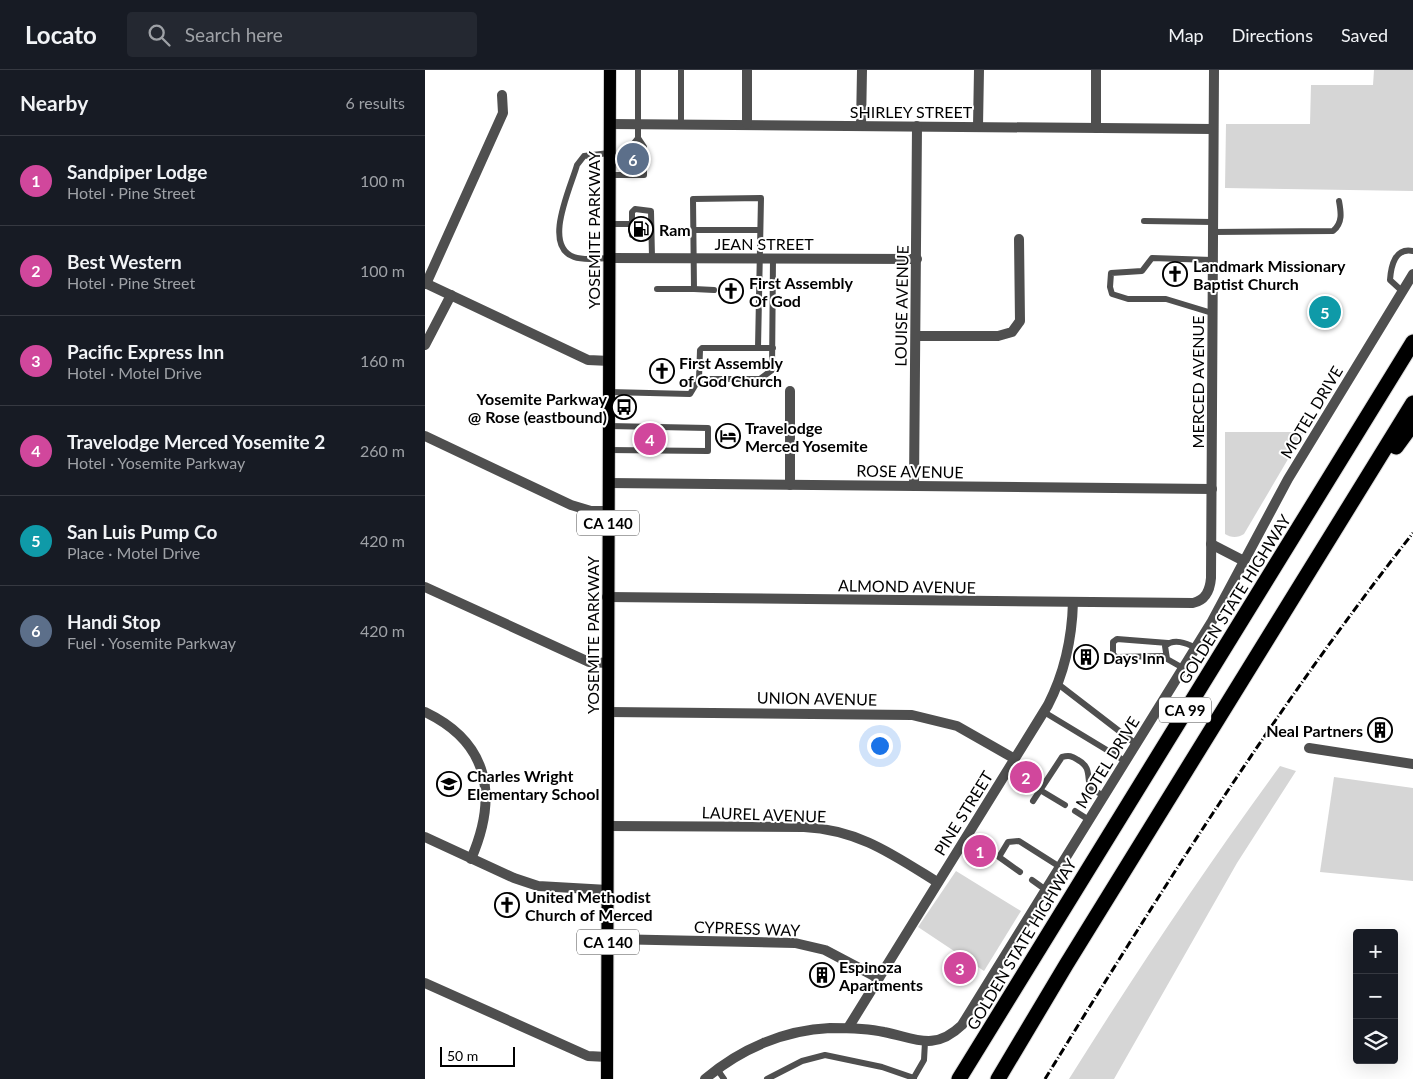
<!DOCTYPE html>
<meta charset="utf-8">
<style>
body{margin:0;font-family:Lato,sans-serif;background:#242831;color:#f1f3f6}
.controls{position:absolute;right:15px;bottom:15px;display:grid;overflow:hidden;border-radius:5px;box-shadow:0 5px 20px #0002}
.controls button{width:45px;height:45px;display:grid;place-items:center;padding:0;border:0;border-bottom:1px solid #363941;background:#171b24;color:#f1f3f6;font:25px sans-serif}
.scale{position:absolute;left:15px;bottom:12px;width:75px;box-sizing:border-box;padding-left:5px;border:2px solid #000;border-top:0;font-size:14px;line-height:18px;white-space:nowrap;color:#000;-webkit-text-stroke:4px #fff;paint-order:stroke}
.you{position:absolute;left:454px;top:675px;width:18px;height:18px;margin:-12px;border:4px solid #fff;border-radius:50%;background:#1a73e8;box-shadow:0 0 0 8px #1a73e833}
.badge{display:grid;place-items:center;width:32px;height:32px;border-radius:50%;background:#858687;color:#fff;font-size:16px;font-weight:700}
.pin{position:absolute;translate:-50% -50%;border:2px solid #fff;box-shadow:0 1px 5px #0006}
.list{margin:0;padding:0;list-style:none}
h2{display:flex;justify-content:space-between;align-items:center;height:65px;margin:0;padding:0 20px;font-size:21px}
h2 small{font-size:16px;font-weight:400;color:#9ea1a6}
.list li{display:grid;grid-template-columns:32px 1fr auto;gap:15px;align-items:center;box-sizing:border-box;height:90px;padding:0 20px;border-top:1px solid #363941}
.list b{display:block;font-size:19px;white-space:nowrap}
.list p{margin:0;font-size:16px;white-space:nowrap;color:#9ea1a6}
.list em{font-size:16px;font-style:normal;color:#9ea1a6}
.icon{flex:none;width:28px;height:28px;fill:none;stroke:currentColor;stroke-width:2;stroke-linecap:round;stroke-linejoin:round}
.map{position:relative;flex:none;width:988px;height:1009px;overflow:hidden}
header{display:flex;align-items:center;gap:30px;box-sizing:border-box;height:70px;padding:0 25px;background:#171b24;border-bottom:1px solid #363941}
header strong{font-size:24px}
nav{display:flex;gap:28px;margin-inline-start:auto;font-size:18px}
.search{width:350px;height:45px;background:#242831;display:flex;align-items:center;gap:12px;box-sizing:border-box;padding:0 18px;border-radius:5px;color:#9ea1a6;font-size:19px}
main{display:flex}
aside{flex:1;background:#171b24}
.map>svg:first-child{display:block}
.grass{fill:#d6d6d6}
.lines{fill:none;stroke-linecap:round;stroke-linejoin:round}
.primary-casing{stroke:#dbdbdb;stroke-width:14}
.highway-casing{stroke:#dbdbdb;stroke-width:17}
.lane{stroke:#4f4f4f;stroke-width:6}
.street{stroke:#4f4f4f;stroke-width:10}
.primary{stroke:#000;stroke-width:12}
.highway{stroke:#000;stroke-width:15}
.rail{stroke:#000;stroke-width:3;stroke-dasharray:8 2.5 1 2.5;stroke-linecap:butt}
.labels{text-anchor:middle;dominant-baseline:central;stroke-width:4;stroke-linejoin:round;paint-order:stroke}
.shield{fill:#fff;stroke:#4c4c4c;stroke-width:1}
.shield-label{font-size:15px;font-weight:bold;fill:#000}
.street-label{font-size:16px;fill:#000;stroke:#fff}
.poi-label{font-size:16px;font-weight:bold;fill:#000;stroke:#fff;text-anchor:start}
</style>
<header>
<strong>Locato</strong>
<div class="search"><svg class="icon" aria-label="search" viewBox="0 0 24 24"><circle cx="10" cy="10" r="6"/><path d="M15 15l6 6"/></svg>Search here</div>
<nav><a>Map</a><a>Directions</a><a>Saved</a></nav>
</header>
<main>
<aside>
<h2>Nearby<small>6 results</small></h2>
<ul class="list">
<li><span class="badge" style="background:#d1479c">1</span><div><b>Sandpiper Lodge</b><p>Hotel · Pine Street</p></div><em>100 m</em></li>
<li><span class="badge" style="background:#d1479c">2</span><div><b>Best Western</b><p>Hotel · Pine Street</p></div><em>100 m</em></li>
<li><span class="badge" style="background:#d1479c">3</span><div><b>Pacific Express Inn</b><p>Hotel · Motel Drive</p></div><em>160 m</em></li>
<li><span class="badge" style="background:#d1479c">4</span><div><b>Travelodge Merced Yosemite 2</b><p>Hotel · Yosemite Parkway</p></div><em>260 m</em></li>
<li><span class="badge" style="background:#0f9aa8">5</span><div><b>San Luis Pump Co</b><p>Place · Motel Drive</p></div><em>420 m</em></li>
<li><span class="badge" style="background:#5c6f8a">6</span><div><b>Handi Stop</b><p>Fuel · Yosemite Parkway</p></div><em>420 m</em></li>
</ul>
</aside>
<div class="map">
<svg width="988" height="1009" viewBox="0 0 988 1009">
<rect width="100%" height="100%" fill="#fff"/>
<g class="grass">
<polygon points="949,0 988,0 988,121 800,118 801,54 885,54 886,15 948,15"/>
<path d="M800 362H879L819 464C813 468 806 468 800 464Z"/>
<path d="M855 696 871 701 812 793 689 1009H644C711 902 780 798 855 696Z"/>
<polygon points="909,707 988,718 988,811 895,802"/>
<polygon points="531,801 596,841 559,901 493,857"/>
</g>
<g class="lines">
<defs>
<polyline id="primary" points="182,1009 185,0"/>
<g id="highway">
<polyline points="971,377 988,354"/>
<polyline points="534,1009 988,272"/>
<polyline points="573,1009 641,895 988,333"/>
</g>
</defs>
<use href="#primary" class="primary-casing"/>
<use href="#highway" class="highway-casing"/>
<g class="lane">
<polyline points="256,0 256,54"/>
<path d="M184 83 159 86 152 95C146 117 117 176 149 187 160 191 174 188 185 188"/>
<polyline points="205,83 205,78 213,68"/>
<polyline points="205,95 205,105"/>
<polyline points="184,105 219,105 219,77 213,68 213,0"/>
<polyline points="719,151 788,152"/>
<polyline points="185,154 210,154"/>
<polyline points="268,160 335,160"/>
<path d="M787 162 908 161C918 153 916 142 914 131"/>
<polyline points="226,167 207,165 207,142 210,139 226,141 227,187"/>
<polyline points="232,219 269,219 268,129 336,128 333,278"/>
<polyline points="269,219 289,220"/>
<path d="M977 221 965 210C966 196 970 177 988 181"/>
<polyline points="787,243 741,229 703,229 687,224 685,217 686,203 717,201 727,188 787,190"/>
<polyline points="348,278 277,278 275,280 274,309 335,309 347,300 348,188"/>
<polyline points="184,322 265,324 274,309"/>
<polyline points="183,380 283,381 283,358 184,356"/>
<polyline points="740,586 691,587 688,584 688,572 692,569 743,573"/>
<path d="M758 598 742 589 740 576C749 568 761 573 771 578"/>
<polyline points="633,614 711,674"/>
<polyline points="619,642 700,691"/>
<polyline points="615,720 640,735"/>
<path d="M608 731 637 687C644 685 647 686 653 690 666 697 662 705 665 718L679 726"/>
<polyline points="650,741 664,750"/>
<polyline points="595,802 574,787 583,772 594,771 635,797"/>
<polyline points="607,810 621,820"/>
<polyline points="292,999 299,1009"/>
<polyline points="342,1009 377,991 400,985 457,997 489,1008"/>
<polyline points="488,1009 499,990 500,972"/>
</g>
<g class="street">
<polyline points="184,54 788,59"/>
<polyline points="322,54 322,0"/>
<polyline points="436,56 437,0"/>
<polyline points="553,56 554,0"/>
<polyline points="671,58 671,0"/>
<polyline points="185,188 492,189"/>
<polyline points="0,213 163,290 185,291"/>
<polyline points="1,214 78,43 77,25"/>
<polyline points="491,266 573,266 587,262 595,251 594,169"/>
<polyline points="0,275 26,225"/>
<polyline points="0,366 146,435 166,441 183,441"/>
<polyline points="183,413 787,419"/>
<polyline points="365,415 365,321"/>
<polyline points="489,416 492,56"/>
<polyline points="786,474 819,491"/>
<polyline points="0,517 164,592 183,593"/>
<path d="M182 527 768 533C781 530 785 520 786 508L789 0"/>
<path d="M0 642C65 673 73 727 46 789"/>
<polyline points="183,642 487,645 532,656 590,689"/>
<polyline points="884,678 988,694"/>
<path d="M183 756 379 757C434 760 467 784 512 812"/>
<polyline points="0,767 89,808 113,816 183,820"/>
<polyline points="183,869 370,873 400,880 453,908"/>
<polyline points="0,913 163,986 182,987"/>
<path d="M423 958 623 635C640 602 647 570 648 532"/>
<path d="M280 1009C315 979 359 960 405 958 423 958 441 958 459 962 490 968 509 982 537 955L786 553 863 409 988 204"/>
</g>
<use href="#primary" class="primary"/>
<use href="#highway" class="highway"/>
<path class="rail" d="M620 1009C735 822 852 636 988 463"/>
</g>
<defs>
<symbol id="fuel-ring" viewBox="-11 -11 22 22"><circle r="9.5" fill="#fff" stroke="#000" stroke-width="1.5"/><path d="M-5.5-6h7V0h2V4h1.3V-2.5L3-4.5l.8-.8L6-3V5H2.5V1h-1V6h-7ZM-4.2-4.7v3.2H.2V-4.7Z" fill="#000"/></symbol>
<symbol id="church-ring" viewBox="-11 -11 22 22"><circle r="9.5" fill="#fff" stroke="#000" stroke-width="1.5"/><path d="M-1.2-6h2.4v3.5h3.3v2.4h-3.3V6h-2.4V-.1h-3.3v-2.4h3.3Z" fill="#000"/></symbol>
<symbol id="bus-ring" viewBox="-11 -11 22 22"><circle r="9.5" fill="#fff" stroke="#000" stroke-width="1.5"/><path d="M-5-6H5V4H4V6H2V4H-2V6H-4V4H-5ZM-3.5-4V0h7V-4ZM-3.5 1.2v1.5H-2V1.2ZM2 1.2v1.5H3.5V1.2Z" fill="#000"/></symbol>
<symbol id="hotel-ring" viewBox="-11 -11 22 22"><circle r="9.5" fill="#fff" stroke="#000" stroke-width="1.5"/><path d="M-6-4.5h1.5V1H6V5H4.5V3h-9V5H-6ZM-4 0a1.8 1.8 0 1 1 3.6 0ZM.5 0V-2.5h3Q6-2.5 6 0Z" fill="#000"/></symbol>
<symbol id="building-ring" viewBox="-11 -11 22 22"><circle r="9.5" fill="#fff" stroke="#000" stroke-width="1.5"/><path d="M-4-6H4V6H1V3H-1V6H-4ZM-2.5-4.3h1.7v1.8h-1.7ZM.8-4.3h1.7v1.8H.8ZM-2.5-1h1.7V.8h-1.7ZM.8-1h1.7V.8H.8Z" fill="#000"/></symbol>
<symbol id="school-ring" viewBox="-11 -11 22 22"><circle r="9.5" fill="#fff" stroke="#000" stroke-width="1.5"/><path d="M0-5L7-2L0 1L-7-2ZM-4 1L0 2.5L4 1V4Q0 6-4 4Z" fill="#000"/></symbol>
</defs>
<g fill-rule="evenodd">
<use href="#fuel-ring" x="202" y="145" width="28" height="28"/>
<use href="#church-ring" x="736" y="190" width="28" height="28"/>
<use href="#church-ring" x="292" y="207" width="28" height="28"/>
<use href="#church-ring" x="223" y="287" width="28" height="28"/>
<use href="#bus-ring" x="185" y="323" width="28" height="28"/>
<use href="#hotel-ring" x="289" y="352" width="28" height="28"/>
<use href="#building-ring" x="647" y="573" width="28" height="28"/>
<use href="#building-ring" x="941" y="646" width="28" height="28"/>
<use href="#school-ring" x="10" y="700" width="28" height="28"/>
<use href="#church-ring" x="68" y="821" width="28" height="28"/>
<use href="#building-ring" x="383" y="891" width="28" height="28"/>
</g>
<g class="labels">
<g class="shield">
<rect x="152" y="440.5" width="62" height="25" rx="4"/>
<rect x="734" y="627.5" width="52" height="25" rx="4"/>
<rect x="152" y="859.5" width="62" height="25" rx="4"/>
</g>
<g class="shield-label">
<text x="183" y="453">CA 140</text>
<text x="760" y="640">CA 99</text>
<text x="183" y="872">CA 140</text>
</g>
<g class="street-label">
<text x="486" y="41">SHIRLEY STREET</text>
<text transform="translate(168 160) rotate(-90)">YOSEMITE PARKWAY</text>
<text x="339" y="173">JEAN STREET</text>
<text transform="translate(476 236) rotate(-89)">LOUISE AVENUE</text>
<text transform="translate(772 312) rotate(-90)">MERCED AVENUE</text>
<text transform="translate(886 342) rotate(-59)">MOTEL DRIVE</text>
<text transform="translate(485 401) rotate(1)">ROSE AVENUE</text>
<text transform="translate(482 516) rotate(1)">ALMOND AVENUE</text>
<text transform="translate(809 529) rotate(-58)">GOLDEN STATE HIGHWAY</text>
<text transform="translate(167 565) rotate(-90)">YOSEMITE PARKWAY</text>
<text transform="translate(392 628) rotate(1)">UNION AVENUE</text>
<text transform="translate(682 692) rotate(-58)">MOTEL DRIVE</text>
<text transform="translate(538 743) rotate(-58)">PINE STREET</text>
<text transform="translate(339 744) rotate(2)">LAUREL AVENUE</text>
<text transform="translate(322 858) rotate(2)">CYPRESS WAY</text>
<text transform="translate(596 874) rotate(-59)">GOLDEN STATE HIGHWAY</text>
</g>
<g class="poi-label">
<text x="234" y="159">Ram</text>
<text x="768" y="195">Landmark Missionary<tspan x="768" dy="18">Baptist Church</tspan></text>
<text x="324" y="212">First Assembly<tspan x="324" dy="18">Of God</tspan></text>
<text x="254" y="292">First Assembly<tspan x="254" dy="18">of God Church</tspan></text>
<text x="182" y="328" text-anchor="end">Yosemite Parkway<tspan x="182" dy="18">@ Rose (eastbound)</tspan></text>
<text x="320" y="357">Travelodge<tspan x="320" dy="18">Merced Yosemite</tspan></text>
<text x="678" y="587">Days Inn</text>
<text x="938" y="660" text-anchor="end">Neal Partners</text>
<text x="42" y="705">Charles Wright<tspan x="42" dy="18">Elementary School</tspan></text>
<text x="100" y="826">United Methodist<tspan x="100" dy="18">Church of Merced</tspan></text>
<text x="414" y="896">Espinoza<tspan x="414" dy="18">Apartments</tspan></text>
</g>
</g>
</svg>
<div class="controls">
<button>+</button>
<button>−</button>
<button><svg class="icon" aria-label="layers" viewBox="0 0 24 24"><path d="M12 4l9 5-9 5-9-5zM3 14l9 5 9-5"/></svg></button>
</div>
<div class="scale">50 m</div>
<div class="you"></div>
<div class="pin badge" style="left:555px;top:781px;background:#d1479c">1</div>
<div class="pin badge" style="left:601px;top:707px;background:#d1479c">2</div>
<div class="pin badge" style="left:535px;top:898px;background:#d1479c">3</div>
<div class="pin badge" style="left:225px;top:369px;background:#d1479c">4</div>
<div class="pin badge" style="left:900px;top:242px;background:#0f9aa8">5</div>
<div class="pin badge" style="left:208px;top:89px;background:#5c6f8a">6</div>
</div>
</main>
